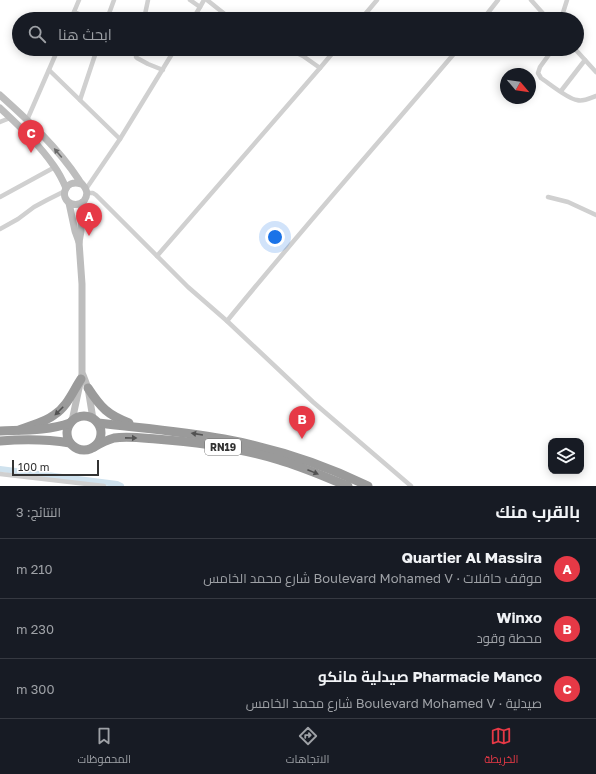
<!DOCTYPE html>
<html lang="ar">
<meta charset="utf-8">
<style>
body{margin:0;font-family:"Golos Text",Cairo,sans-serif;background:#242831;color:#f1f3f6;direction:rtl}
.controls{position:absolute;right:12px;bottom:12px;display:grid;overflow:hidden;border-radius:8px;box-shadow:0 2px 10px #0003}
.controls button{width:36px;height:36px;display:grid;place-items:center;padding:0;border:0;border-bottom:1px solid #363941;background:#171b24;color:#f1f3f6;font:20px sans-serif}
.compass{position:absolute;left:500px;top:68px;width:36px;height:36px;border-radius:50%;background:#171b24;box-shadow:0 2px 10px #0003;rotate:119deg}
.scale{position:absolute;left:12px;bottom:10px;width:87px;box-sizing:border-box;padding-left:4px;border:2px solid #333;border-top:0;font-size:11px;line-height:14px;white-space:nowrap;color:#333;-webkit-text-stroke:3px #fff;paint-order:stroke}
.you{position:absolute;left:275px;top:237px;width:14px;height:14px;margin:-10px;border:3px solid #fff;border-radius:50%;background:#1a73e8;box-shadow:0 0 0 6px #1a73e833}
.badge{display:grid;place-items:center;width:26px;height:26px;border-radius:50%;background:#e63946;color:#fff;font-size:13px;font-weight:700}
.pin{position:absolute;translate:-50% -33px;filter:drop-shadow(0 1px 2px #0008)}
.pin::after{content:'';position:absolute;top:21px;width:14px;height:12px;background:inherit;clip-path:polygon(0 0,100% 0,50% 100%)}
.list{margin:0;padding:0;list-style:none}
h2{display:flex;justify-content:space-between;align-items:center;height:52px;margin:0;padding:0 16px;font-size:17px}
h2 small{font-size:13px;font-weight:400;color:#9ea1a6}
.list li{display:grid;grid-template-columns:26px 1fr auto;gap:12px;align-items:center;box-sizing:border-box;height:60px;padding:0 16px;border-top:1px solid #363941}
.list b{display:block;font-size:15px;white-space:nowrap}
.list p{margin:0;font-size:13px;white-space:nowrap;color:#9ea1a6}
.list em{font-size:13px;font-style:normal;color:#9ea1a6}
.icon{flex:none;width:22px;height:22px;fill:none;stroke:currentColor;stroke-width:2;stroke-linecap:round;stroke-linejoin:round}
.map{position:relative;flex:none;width:596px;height:486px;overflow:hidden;direction:ltr}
.search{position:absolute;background:#171b24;box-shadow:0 2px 10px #0003;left:12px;right:12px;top:12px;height:44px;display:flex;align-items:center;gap:10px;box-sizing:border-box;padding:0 14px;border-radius:22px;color:#9ea1a6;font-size:15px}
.sheet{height:232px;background:#171b24}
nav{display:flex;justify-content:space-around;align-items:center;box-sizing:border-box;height:56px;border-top:1px solid #363941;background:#171b24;font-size:11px;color:#9ea1a6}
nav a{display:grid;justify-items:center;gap:2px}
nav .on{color:#e63946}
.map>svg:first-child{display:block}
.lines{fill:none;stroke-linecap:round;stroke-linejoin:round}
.canal{stroke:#cfe2ee;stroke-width:6}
.street{stroke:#d0d0d0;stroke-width:4.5}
.secondary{stroke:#bdbdbd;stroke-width:7}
.highway{stroke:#9a9a9a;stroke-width:9}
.oneway{fill:#6a6a6a}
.oneway2{fill:#525252}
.labels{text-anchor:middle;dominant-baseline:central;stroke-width:4;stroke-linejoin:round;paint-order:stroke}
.shield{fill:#fff;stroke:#707070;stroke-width:1}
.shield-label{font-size:10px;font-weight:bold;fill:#333}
</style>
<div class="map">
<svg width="596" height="486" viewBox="0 0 596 486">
<rect width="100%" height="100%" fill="#fff"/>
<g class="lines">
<polyline class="canal" points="0,469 117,484 121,486"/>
<g class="street">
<polyline points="190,0 200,7"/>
<polyline points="207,0 231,19"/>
<polyline points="531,0 548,19"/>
<polyline points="74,12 92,19"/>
<polyline points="71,19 79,0"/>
<polyline points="107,19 114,0"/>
<polyline points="144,19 148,0"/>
<polyline points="193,19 204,0"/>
<polyline points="361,19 377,0"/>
<polyline points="483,19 498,0"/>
<polyline points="561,19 567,0"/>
<polyline points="137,49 136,57 137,58 148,64 163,70"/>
<path d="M553 49 540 67 538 73 541 78C550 84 568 99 577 100 584 102 590 98 596 96"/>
<polyline points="575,49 596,72"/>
<polyline points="320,68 336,49"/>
<polyline points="49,70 120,139"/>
<polyline points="561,91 585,60"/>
<polyline points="80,100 97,49"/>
<polyline points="27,120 58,49"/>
<polyline points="0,122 10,118"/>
<polyline points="86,189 120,139 175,49"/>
<polyline points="87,193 93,193 96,195 188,287 227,321 313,402 411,486"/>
<polyline points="0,197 55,167"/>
<polyline points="548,197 568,202 596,215"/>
<polyline points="0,229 18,219 34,207 47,200 65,191"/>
<polyline points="157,256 320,68 303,56 288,49"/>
<path d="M227 321C302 229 381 140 458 49"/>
<polyline points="0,474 104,486"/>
</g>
<g class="secondary">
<path d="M0 95C29 121 58 148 79 180 81 184 85 186 86 190 88 194 86 198 84 201 81 204 76 205 72 204 58 199 65 178 81 184"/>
<path d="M0 108C19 126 39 144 54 166 59 173 63 181 66 188"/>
<polyline points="69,203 75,231 79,242"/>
<polyline points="83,375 88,388 93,419"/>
<polyline points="72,421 82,374 82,284 79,242 81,231 82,203"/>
</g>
<g class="highway">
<path d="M88 388C101 408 108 415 129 423"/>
<circle cx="84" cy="433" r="17"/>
<path d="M98 423C140 428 182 431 224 439 273 448 323 464 368 486"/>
<path d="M19 430C30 425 44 423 54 415 67 407 73 391 81 379"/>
<path d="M0 431C23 430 48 431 70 423"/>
<path d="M0 441C24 439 46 439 70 443"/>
<path d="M94 447C101 443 107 440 114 438 127 436 143 438 156 439 197 442 240 448 279 460 303 467 325 477 348 486"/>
</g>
</g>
<defs><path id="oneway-solid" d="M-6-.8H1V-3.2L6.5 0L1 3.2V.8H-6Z"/></defs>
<use class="oneway" href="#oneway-solid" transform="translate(58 153) rotate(-130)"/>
<g class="oneway2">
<use href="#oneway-solid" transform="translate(59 411) rotate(135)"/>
<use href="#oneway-solid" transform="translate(197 434) rotate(-171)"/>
<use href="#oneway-solid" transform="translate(131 438) rotate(1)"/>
<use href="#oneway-solid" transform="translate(313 472) rotate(22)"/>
</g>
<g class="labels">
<rect class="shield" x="205" y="439" width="36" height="16" rx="3"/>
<g class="shield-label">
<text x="223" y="447">RN19</text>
</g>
</g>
</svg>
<div class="controls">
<button><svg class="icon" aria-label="layers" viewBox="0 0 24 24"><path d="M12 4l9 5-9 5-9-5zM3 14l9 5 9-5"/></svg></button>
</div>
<svg class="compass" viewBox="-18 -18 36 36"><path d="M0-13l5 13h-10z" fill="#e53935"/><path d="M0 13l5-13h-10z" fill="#9ea1a6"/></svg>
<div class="scale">100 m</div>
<div class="you"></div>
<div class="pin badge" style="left:89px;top:236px">A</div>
<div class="pin badge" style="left:302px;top:439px">B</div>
<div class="pin badge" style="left:31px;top:153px">C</div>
<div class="search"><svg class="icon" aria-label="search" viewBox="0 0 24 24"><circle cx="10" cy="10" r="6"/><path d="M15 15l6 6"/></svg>ابحث هنا</div>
</div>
<section class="sheet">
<h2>بالقرب منك<small>النتائج: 3</small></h2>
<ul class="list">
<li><span class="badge">A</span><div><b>Quartier Al Massira</b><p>موقف حافلات · Boulevard Mohamed V شارع محمد الخامس</p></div><em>210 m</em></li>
<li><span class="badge">B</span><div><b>Winxo</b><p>محطة وقود</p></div><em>230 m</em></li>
<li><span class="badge">C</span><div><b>Pharmacie Manco صيدلية مانكو</b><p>صيدلية · Boulevard Mohamed V شارع محمد الخامس</p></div><em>300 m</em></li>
</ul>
</section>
<nav>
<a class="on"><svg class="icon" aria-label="map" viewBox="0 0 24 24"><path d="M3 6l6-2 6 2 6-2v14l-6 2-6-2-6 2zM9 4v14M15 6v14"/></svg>الخريطة</a>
<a><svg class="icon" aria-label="directions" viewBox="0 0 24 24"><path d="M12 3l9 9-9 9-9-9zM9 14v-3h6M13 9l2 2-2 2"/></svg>الاتجاهات</a>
<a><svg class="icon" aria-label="saved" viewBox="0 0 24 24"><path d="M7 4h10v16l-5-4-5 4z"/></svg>المحفوظات</a>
</nav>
